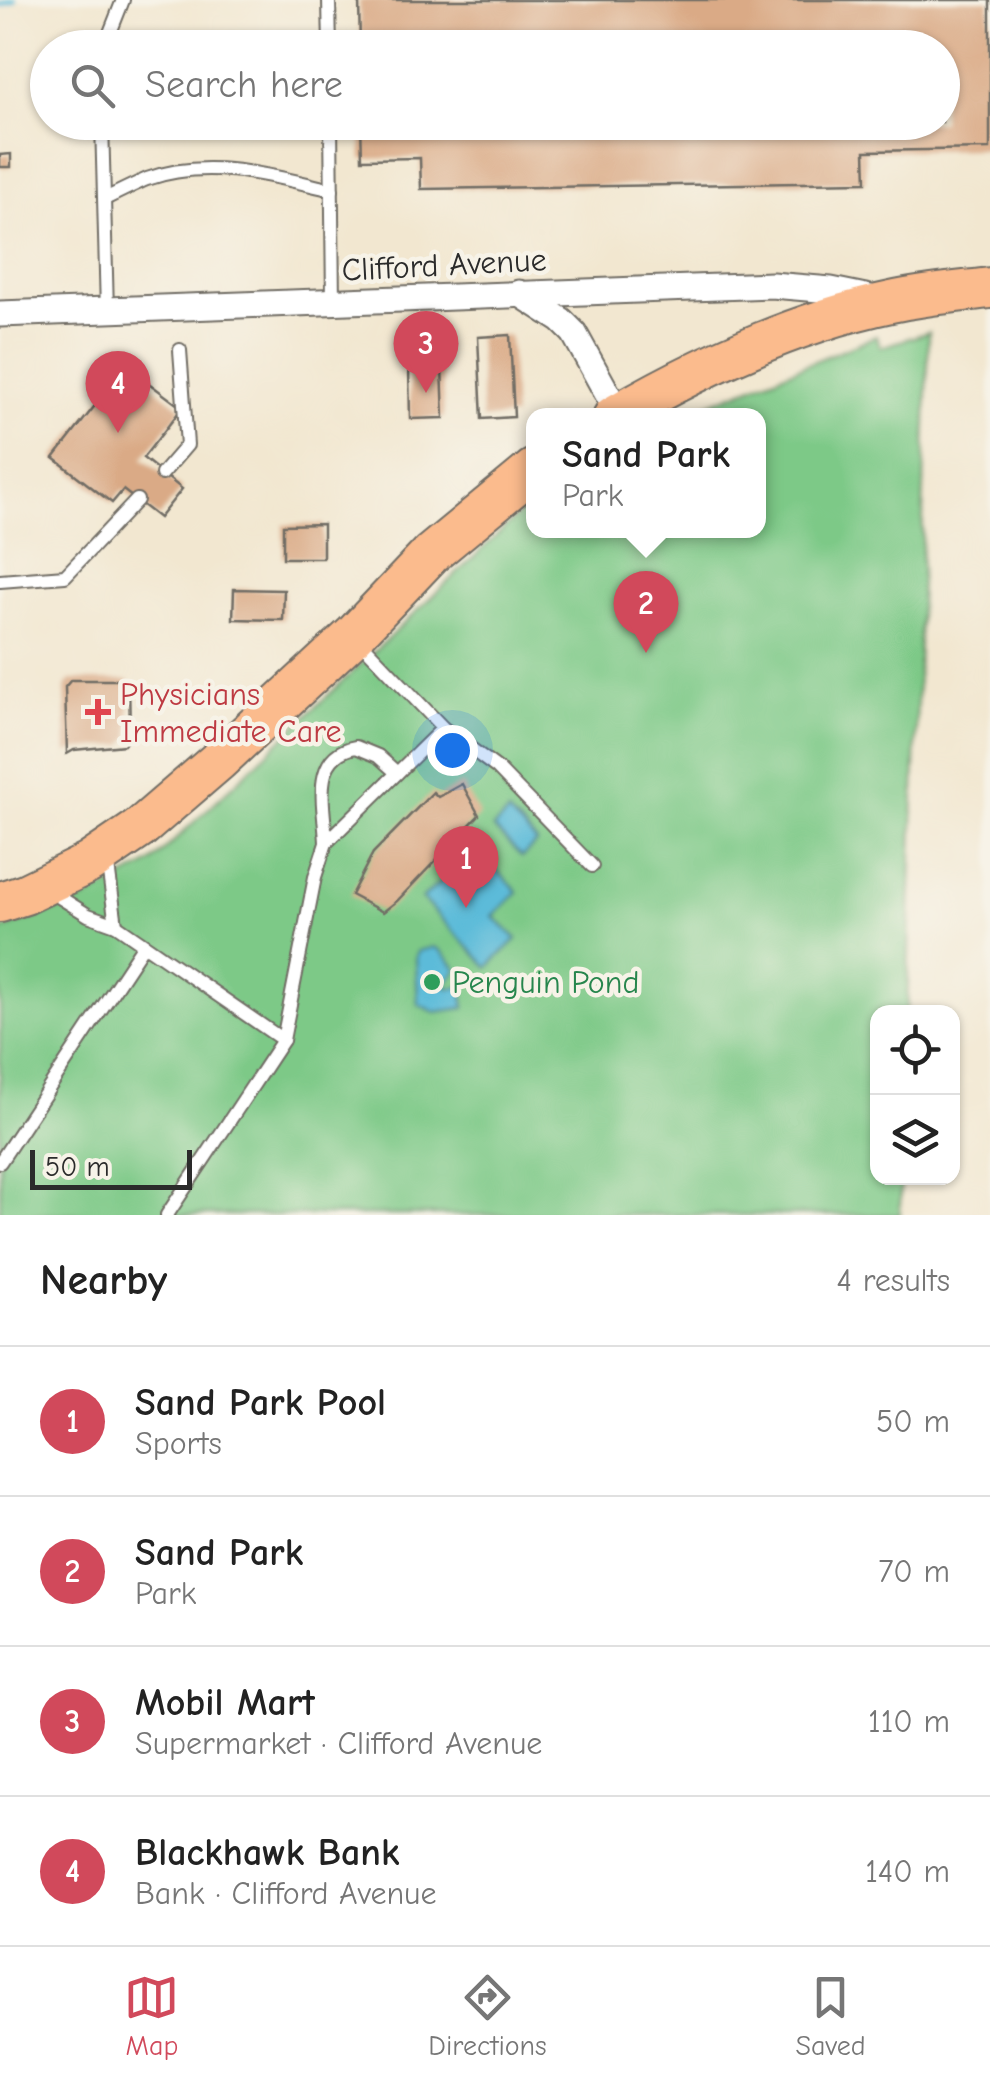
<!DOCTYPE html>
<meta charset="utf-8">
<style>
body{margin:0;font-family:"Comic Neue",sans-serif;background:#f2f2f2;color:#222}
.controls{position:absolute;right:30px;bottom:30px;display:grid;overflow:hidden;border-radius:20px;box-shadow:0 2px 8px #0004}
.controls button{width:90px;height:90px;display:grid;place-items:center;padding:0;border:0;border-bottom:2px solid #e0e0e0;background:#fff;color:#222;font:50px sans-serif}
.scale{position:absolute;left:30px;bottom:25px;width:162px;box-sizing:border-box;padding-left:10px;border:5px solid #2b2b2b;border-top:0;font-size:28px;line-height:35px;white-space:nowrap;color:#2b2b2b;-webkit-text-stroke:8px #f7f3e8;paint-order:stroke}
.you{position:absolute;left:452px;top:750px;width:35px;height:35px;margin:-25px;border:8px solid #fff;border-radius:50%;background:#1a73e8;box-shadow:0 0 0 15px #1a73e833}
.badge{display:grid;place-items:center;width:65px;height:65px;border-radius:50%;background:#d1495b;color:#fff;font-size:32px;font-weight:700}
.pin{position:absolute;translate:-50% -82px;filter:drop-shadow(0 2px 5px #0008)}
.pin::after{content:'';position:absolute;top:52px;width:35px;height:30px;background:inherit;clip-path:polygon(0 0,100% 0,50% 100%)}
.popup{position:absolute;left:526px;top:408px;width:240px;height:130px;box-sizing:border-box;display:grid;place-content:center;border-radius:20px;background:#fff;filter:drop-shadow(0 2px 8px #0005);font-size:32px;white-space:nowrap;color:#767676}
.popup b{font-size:38px;color:#222}
.popup::after{content:'';position:absolute;left:50%;top:100%;margin-left:-20px;border:20px solid transparent;border-top-color:#fff}
.list{margin:0;padding:0;list-style:none}
h2{display:flex;justify-content:space-between;align-items:center;height:130px;margin:0;padding:0 40px;font-size:42px}
h2 small{font-size:32px;font-weight:400;color:#767676}
.list li{display:grid;grid-template-columns:65px 1fr auto;gap:30px;align-items:center;box-sizing:border-box;height:150px;padding:0 40px;border-top:2px solid #e0e0e0}
.list b{display:block;font-size:38px;white-space:nowrap}
.list p{margin:0;font-size:32px;white-space:nowrap;color:#767676}
.list em{font-size:32px;font-style:normal;color:#767676}
.icon{flex:none;width:55px;height:55px;fill:none;stroke:currentColor;stroke-width:2;stroke-linecap:round;stroke-linejoin:round}
.map{position:relative;flex:none;width:990px;height:1215px;overflow:hidden}
.search{position:absolute;background:#fff;box-shadow:0 2px 8px #0004;left:30px;right:30px;top:30px;height:110px;display:flex;align-items:center;gap:25px;box-sizing:border-box;padding:0 35px;border-radius:55px;color:#767676;font-size:38px}
.sheet{height:730px;background:#fff}
nav{display:flex;justify-content:space-around;align-items:center;box-sizing:border-box;height:140px;border-top:2px solid #e0e0e0;background:#fff;font-size:28px;color:#767676}
nav a{display:grid;justify-items:center;gap:5px}
nav .on{color:#d1495b}
.map>svg:first-child{display:block}
.green{fill:#7dc987;stroke:#547a59;stroke-width:2.5}
.water{fill:#5bbbd9;stroke:#437382;stroke-width:2.5}
.lines{fill:none;stroke-linecap:round;stroke-linejoin:round}
.stream{stroke:#5bbbd9;stroke-width:6}
.building{fill:#daaa86}
.service-casing{stroke:#716d65;stroke-width:16}
.minor-casing{stroke:#716d65;stroke-width:29}
.primary-casing{stroke:#716d65;stroke-width:44}
.service{stroke:#fff;stroke-width:12}
.minor{stroke:#fff;stroke-width:25}
.primary{stroke:#fbbb8d;stroke-width:40}
.health-dot{fill:#e0444e;stroke:#f7f3e8;stroke-width:4}
.leisure-dot{fill:#2e9e5b;stroke:#f7f3e8;stroke-width:4}
.labels{text-anchor:middle;dominant-baseline:central;stroke-width:9;stroke-linejoin:round;paint-order:stroke}
.street-label{font-size:32px;fill:#2b2b2b;stroke:#f7f3e8}
.health-label{font-size:32px;fill:#be3a42;stroke:#f7f3e8;text-anchor:start}
.leisure-label{font-size:32px;fill:#27864d;stroke:#f7f3e8;text-anchor:start}
</style>
<div class="map">
<svg width="990" height="1215" viewBox="0 0 990 1215">
<rect width="100%" height="100%" fill="#f7f3e8"/>
<filter id="ink" filterUnits="userSpaceOnUse"><feTurbulence type="fractalNoise" baseFrequency=".01" numOctaves="2"/><feDisplacementMap in="SourceGraphic" scale="20" xChannelSelector="R" yChannelSelector="G"/><feConvolveMatrix kernelMatrix="1 2 1 2 8 2 1 2 1" color-interpolation-filters="sRGB"/></filter>
<filter id="wash" filterUnits="userSpaceOnUse"><feTurbulence type="fractalNoise" baseFrequency=".0048" numOctaves="4" result="noise"/><feDisplacementMap in="SourceGraphic" scale="40" xChannelSelector="R" yChannelSelector="G"/><feGaussianBlur stdDeviation="2.25" result="paint"/><feColorMatrix in="noise" values="0 0 0 0 0 0 0 0 0 0 0 0 0 0 0 0 0 1.4 0 .05"/><feComposite in="paint" operator="in"/></filter>
<g filter="url(#wash)">
<rect width="100%" height="100%" fill="#f2e7d0"/>
<polygon class="green" points="929,332 907,1012 878,1012 878,1178 901,1178 900,1215 0,1215 0,930 81,901 151,863 533,501 534,530 758,530 758,416 682,415 876,336 881,347"/>
<g class="water">
<polygon points="508,813 537,842 522,857 493,828"/>
<polygon points="475,848 518,892 493,916 517,939 488,967 422,899"/>
<polygon points="434,947 440,950 457,969 445,985 448,988 462,987 465,1008 435,1012 418,1004 416,957 418,951"/>
</g>
<g class="lines">
<polyline class="stream" points="0,5 14,0"/>
</g>
<g id="blocks">
<g class="building">
<polygon points="359,0 990,0 990,149 865,151 866,182 421,189 420,158 362,159 361,122 942,122 942,48 360,48"/>
<polygon points="11,154 11,167 0,167 0,155"/>
<polygon points="510,335 514,417 482,419 478,337"/>
<polygon points="126,366 182,408 143,458 182,489 159,518 123,490 112,503 54,458"/>
<polygon points="442,367 444,418 410,419 409,368"/>
<polygon points="323,524 323,558 283,558 283,525"/>
<polygon points="234,589 284,590 283,620 233,619"/>
<polygon points="71,680 129,680 130,736 124,745 74,750 67,754 65,687"/>
<polygon points="462,784 479,815 397,901 383,912 351,895 373,853 433,792 438,797"/>
</g>
</g>
</g>
<g filter="url(#ink)">
<use href="#blocks" fill-opacity="0" stroke="#716d65" stroke-width="2.5"/>
<g class="lines">
<defs>
<g id="service">
<polyline points="329,0 330,48"/>
<polyline points="104,48 123,0"/>
<polyline points="102,122 107,311"/>
<polyline points="331,122 333,303"/>
<path d="M105 199C119 192 133 185 147 179 208 157 273 176 332 190"/>
<polyline points="162,474 187,445 180,350"/>
<polyline points="0,581 65,576 137,500"/>
<polyline points="443,728 497,768 592,866"/>
<path d="M326 843C325 808 309 755 356 747L378 756 397 773"/>
<polyline points="107,858 116,925"/>
<polyline points="48,890 88,915 116,925 283,1040 167,1215"/>
<polyline points="283,1040 315,877 326,843 443,728 356,637"/>
<polyline points="0,1162 143,946"/>
</g>
<g id="minor">
<polyline points="519,293 561,320 574,333 618,413"/>
<polyline points="0,314 772,285 831,290 875,299"/>
</g>
<g id="primary">
<path d="M614 416C699 367 795 322 891 302 923 295 957 292 990 288"/>
<polyline points="0,902 25,894 89,863 139,829 218,761 354,635 431,554 534,469"/>
</g>
</defs>
<use href="#service" class="service-casing"/>
<use href="#minor" class="minor-casing"/>
<use href="#primary" class="primary-casing"/>
<use href="#service" class="service"/>
<use href="#minor" class="minor"/>
<use href="#primary" class="primary"/>
</g>
</g>
<path class="health-dot" d="M93 697h10v10h10v10h-10v10h-10v-10h-10v-10h10z"/>
<circle class="leisure-dot" cx="432" cy="982" r="10"/>
<g class="labels">
<g class="street-label">
<text transform="translate(444 265) rotate(-3)">Clifford Avenue</text>
</g>
<g class="health-label">
<text x="120" y="694">Physicians<tspan x="120" dy="37">Immediate Care</tspan></text>
</g>
<g class="leisure-label">
<text x="452" y="982">Penguin Pond</text>
</g>
</g>
</svg>
<div class="controls">
<button><svg class="icon" aria-label="locate" viewBox="0 0 24 24"><circle cx="12" cy="12" r="6"/><path d="M12 2v4M12 18v4M2 12h4M18 12h4"/></svg></button>
<button><svg class="icon" aria-label="layers" viewBox="0 0 24 24"><path d="M12 4l9 5-9 5-9-5zM3 14l9 5 9-5"/></svg></button>
</div>
<div class="scale">50 m</div>
<div class="you"></div>
<div class="pin badge" style="left:466px;top:908px">1</div>
<div class="pin badge" style="left:646px;top:653px">2</div>
<div class="popup"><b>Sand Park</b>Park</div>
<div class="pin badge" style="left:426px;top:393px">3</div>
<div class="pin badge" style="left:118px;top:433px">4</div>
<div class="search"><svg class="icon" aria-label="search" viewBox="0 0 24 24"><circle cx="10" cy="10" r="6"/><path d="M15 15l6 6"/></svg>Search here</div>
</div>
<section class="sheet">
<h2>Nearby<small>4 results</small></h2>
<ul class="list">
<li><span class="badge">1</span><div><b>Sand Park Pool</b><p>Sports</p></div><em>50 m</em></li>
<li><span class="badge">2</span><div><b>Sand Park</b><p>Park</p></div><em>70 m</em></li>
<li><span class="badge">3</span><div><b>Mobil Mart</b><p>Supermarket · Clifford Avenue</p></div><em>110 m</em></li>
<li><span class="badge">4</span><div><b>Blackhawk Bank</b><p>Bank · Clifford Avenue</p></div><em>140 m</em></li>
</ul>
</section>
<nav>
<a class="on"><svg class="icon" aria-label="map" viewBox="0 0 24 24"><path d="M3 6l6-2 6 2 6-2v14l-6 2-6-2-6 2zM9 4v14M15 6v14"/></svg>Map</a>
<a><svg class="icon" aria-label="directions" viewBox="0 0 24 24"><path d="M12 3l9 9-9 9-9-9zM9 14v-3h6M13 9l2 2-2 2"/></svg>Directions</a>
<a><svg class="icon" aria-label="saved" viewBox="0 0 24 24"><path d="M7 4h10v16l-5-4-5 4z"/></svg>Saved</a>
</nav>
